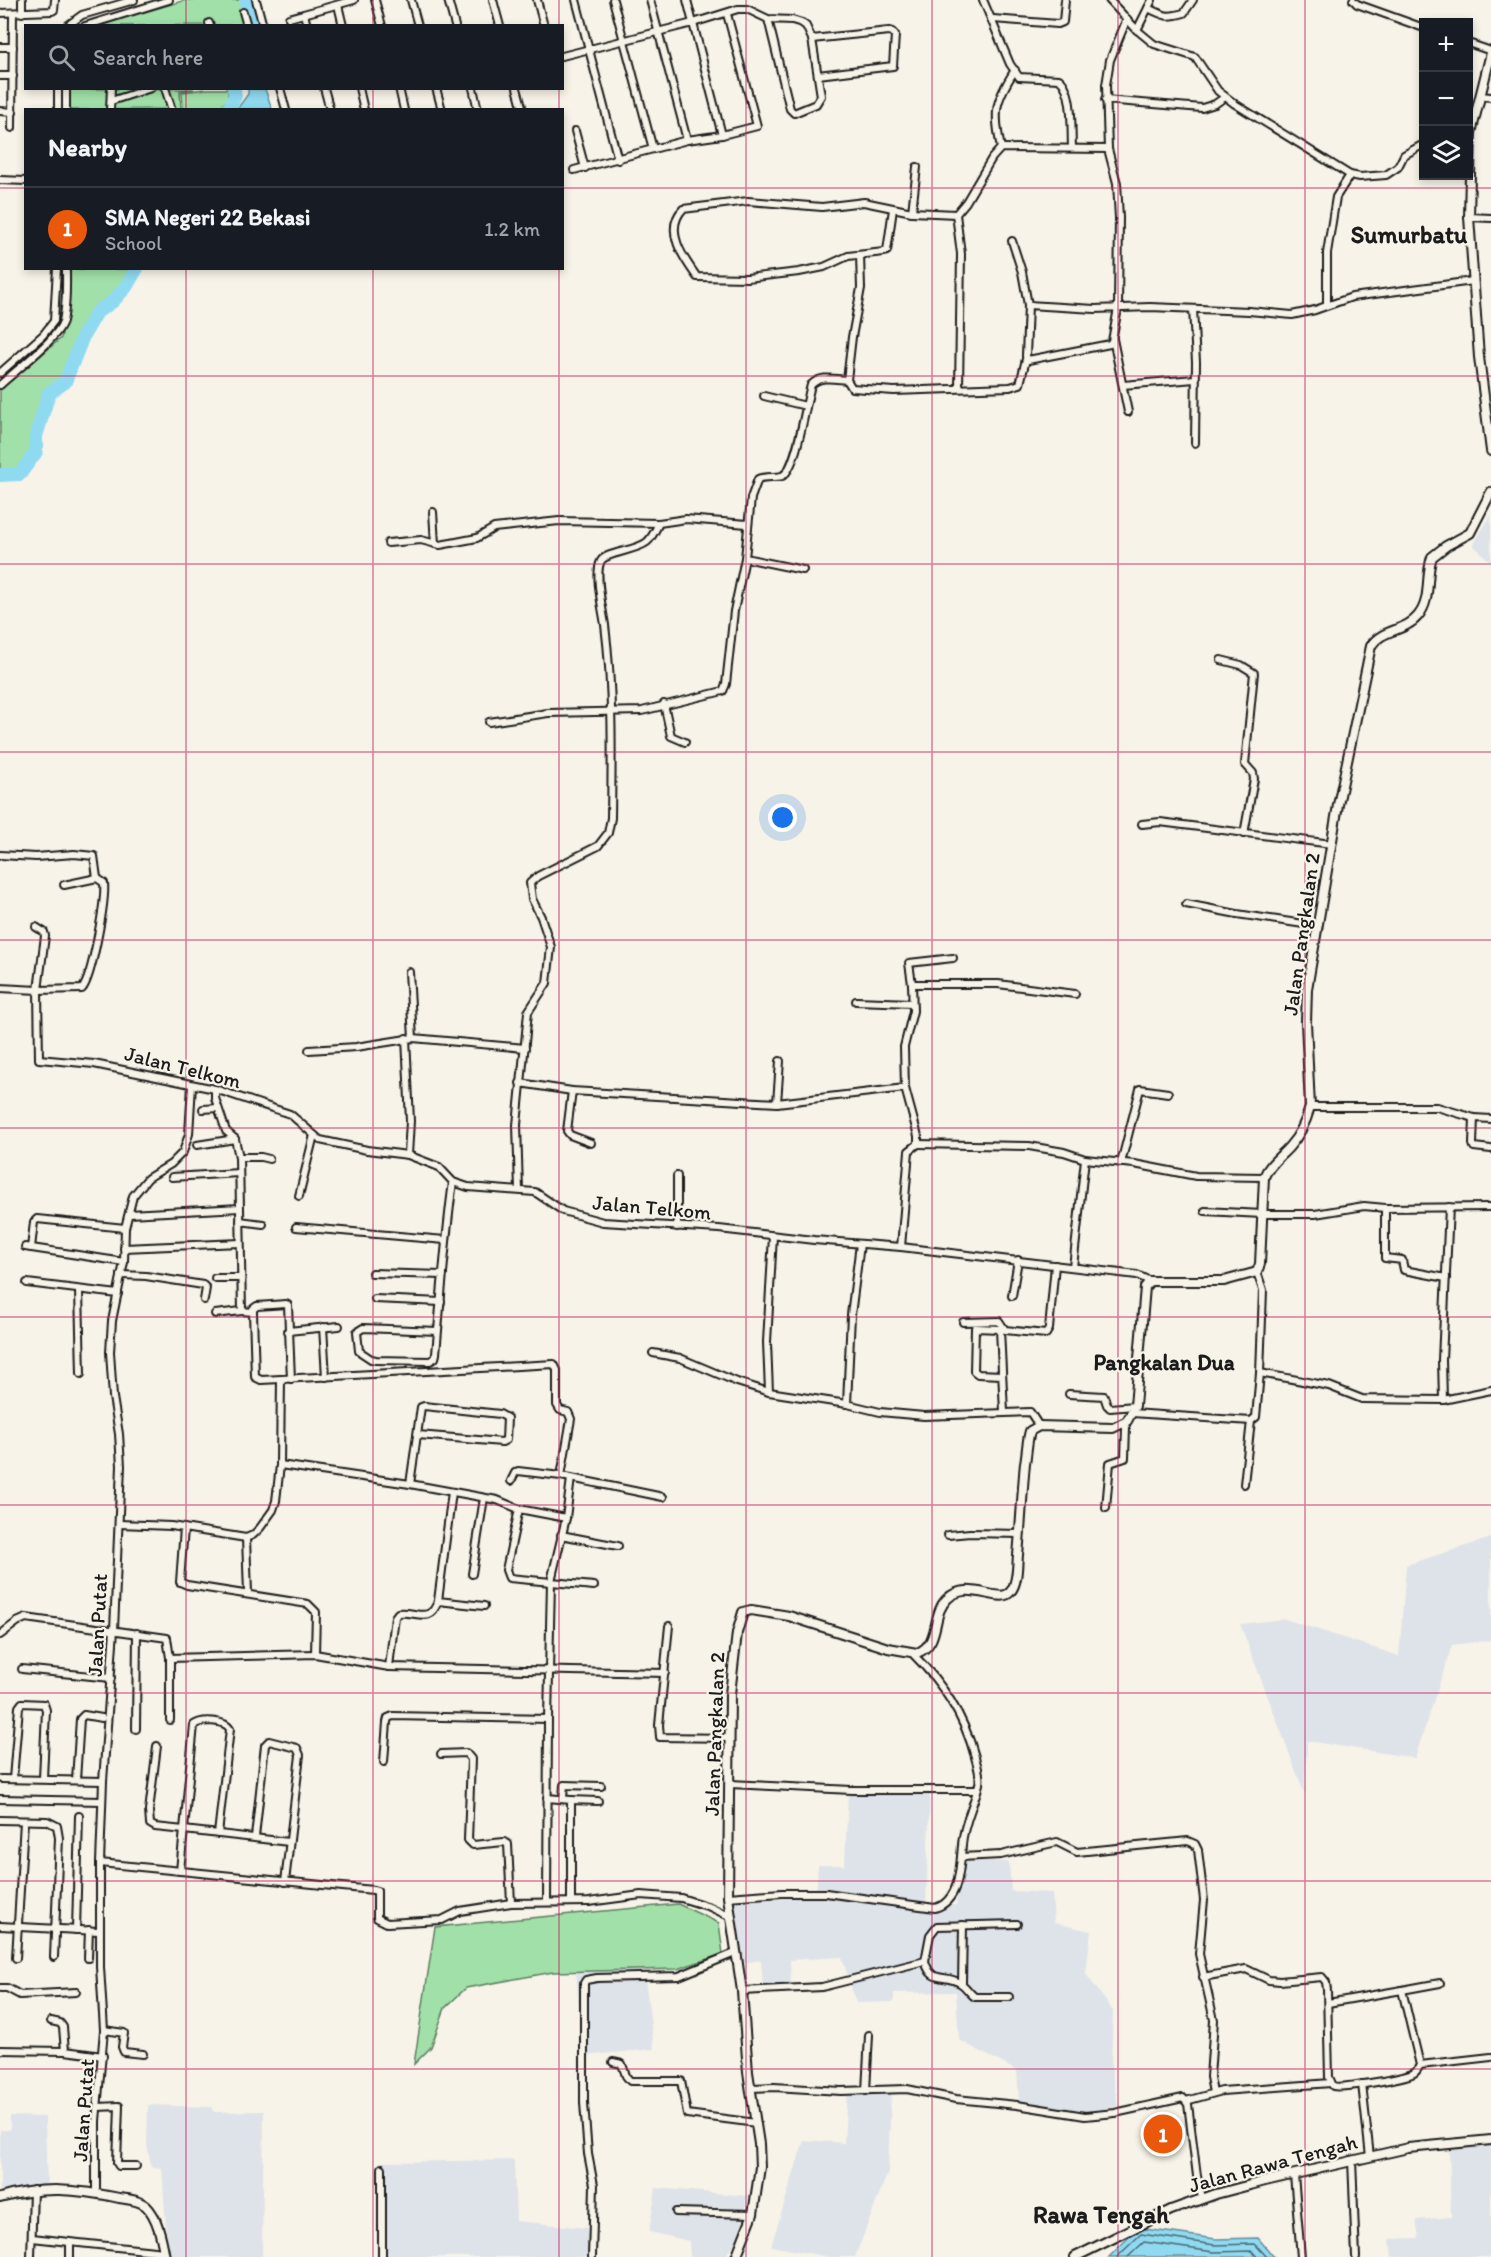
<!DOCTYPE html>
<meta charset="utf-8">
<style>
body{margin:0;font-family:Itim,sans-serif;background:#242831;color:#f1f3f6}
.controls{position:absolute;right:18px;top:18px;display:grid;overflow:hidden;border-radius:0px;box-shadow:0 3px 9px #0003}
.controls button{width:54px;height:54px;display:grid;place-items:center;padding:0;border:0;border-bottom:2px solid #363941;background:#171b24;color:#f1f3f6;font:30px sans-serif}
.you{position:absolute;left:783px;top:818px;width:21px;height:21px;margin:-15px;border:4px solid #fff;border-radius:50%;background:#1a73e8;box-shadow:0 0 0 9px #1a73e833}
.badge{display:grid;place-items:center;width:39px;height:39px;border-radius:50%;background:#ea580c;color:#fff;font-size:20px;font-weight:700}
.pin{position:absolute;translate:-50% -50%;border:3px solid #fff;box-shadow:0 2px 6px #0006}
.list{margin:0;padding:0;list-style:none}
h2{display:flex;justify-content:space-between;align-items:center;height:78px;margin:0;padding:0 24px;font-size:26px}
h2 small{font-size:20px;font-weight:400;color:#9ea1a6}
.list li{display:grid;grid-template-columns:39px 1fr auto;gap:18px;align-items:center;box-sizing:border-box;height:84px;padding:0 24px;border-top:2px solid #363941}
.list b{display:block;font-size:22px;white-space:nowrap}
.list p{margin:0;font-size:20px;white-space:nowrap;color:#9ea1a6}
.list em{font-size:20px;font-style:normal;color:#9ea1a6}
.icon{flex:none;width:33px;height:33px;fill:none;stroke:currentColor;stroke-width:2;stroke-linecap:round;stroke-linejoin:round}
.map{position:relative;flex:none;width:1491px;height:2257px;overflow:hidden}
.search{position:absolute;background:#171b24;box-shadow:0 3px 9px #0003;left:24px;top:24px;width:540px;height:66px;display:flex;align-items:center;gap:15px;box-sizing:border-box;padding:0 21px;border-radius:0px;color:#9ea1a6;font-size:22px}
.panel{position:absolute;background:#171b24;box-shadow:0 3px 9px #0003;left:24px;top:108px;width:540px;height:162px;border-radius:0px}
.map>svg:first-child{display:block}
.built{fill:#dee3e9}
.green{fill:#a1e0a8;stroke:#5e7e62;stroke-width:1.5}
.water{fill:#90daf1;stroke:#628e9c;stroke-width:1.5}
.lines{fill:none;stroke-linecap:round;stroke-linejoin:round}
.shore{stroke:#4a6871;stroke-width:1.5}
.river{stroke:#90daf1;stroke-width:14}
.minor-casing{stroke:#1c1c1c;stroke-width:10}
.tertiary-casing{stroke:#1c1c1c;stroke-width:12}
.minor{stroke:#f7f3e8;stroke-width:6}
.tertiary{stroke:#f7f3e8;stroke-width:8}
.grid{fill:none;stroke:#c2185b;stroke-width:1.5;stroke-opacity:0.55}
.labels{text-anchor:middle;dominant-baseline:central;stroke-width:4.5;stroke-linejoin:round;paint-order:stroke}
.street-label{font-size:21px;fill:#1c1c1c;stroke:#f7f3e8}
.neighbourhood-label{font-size:22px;font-weight:bold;fill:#1c1c1c;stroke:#f7f3e8}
.quarter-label{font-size:24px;font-weight:bold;fill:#1c1c1c;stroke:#f7f3e8}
</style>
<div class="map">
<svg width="1491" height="2257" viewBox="0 0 1491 2257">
<rect width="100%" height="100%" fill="#f7f3e8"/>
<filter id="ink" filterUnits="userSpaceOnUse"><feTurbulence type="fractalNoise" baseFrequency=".0167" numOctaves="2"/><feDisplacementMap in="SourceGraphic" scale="12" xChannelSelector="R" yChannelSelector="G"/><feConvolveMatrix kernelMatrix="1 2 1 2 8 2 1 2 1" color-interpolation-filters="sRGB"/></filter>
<g filter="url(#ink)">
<g class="built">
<polygon points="1491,515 1491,562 1473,545"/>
<polygon points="1491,1538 1491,1640 1452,1645 1415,1758 1307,1741 1305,1795 1240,1624 1285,1619 1399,1656 1406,1565"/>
<polygon points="848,1791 930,1792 926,1906 956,1905 962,1860 1009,1862 1011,1891 1052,1893 1054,1923 1091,1931 1086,1974 1113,2011 1111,2067 1118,2106 1075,2114 1019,2101 1017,2071 959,2040 956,1992 894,1993 894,2002 856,2003 842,1957 790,1960 791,1985 763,1987 761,1960 742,1963 732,1901 816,1897 818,1865 845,1865"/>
<polygon points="644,1970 654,2049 583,2056 576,1971"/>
<polygon points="847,2091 891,2091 888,2172 855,2257 829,2257 771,2246 804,2140 844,2143"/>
<polygon points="148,2105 211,2107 214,2112 264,2111 262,2257 168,2257 162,2168 151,2167 147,2144"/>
<polygon points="10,2116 45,2117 47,2187 15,2189 0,2192 0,2130 10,2130"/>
<polygon points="1491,2145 1491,2257 1392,2257 1390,2239 1419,2238 1416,2220 1451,2217 1449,2150"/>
<polygon points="514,2160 516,2221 587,2228 590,2257 379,2257 381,2162"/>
<polygon points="656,2188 748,2196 740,2237 728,2252 727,2257 690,2257 689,2241 649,2232"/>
</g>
<g class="green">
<polygon points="186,0 242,0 248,25 95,26"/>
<polygon points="70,89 194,89 180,91 181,109 69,110"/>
<polygon points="206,89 228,89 228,98 220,109 183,109 182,92"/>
<polygon points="68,269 133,269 115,295 95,311 77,343 64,380 47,392 32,436 33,452 19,471 0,472 0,390 61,338 68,304"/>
<polygon points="678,1904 719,1923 723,1954 677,1969 553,1972 466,1988 445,2008 431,2047 414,2064 435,1927"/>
</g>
<g class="water">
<polygon points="248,89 265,89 272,109 237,109 248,94"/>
<polygon points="1138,2228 1216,2239 1258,2238 1274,2257 1109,2257"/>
</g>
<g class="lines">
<g class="shore">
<polyline points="1117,2257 1141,2234 1215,2245 1255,2244 1267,2257"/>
<polyline points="1128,2257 1144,2242 1214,2252 1252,2251 1257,2257"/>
</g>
<g class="river">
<polyline points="246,0 252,26"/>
<polyline points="228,110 235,96 234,88"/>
<polyline points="0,475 20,474 36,452 36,436 49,393 65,382 83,336 97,312 112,302 126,287 137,268"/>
</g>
<defs>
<g id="minor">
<polyline points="22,0 22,13"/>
<polyline points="256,0 263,26"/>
<polyline points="375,0 382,26"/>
<polyline points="411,0 418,26"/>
<polyline points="448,0 455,26"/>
<polyline points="493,0 500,26"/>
<polyline points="537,0 544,26"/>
<polyline points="576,0 618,160"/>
<polyline points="613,0 653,149"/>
<polyline points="650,0 687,140"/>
<polyline points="687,0 722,135"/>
<path d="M983 0 1010 64 1019 77 1059 79C1074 90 1071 130 1072 148"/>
<polyline points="1109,0 1137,30 1154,44 1195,57 1218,91 1235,104 1350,175 1360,177 1386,175 1398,167 1404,155 1424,144"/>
<polyline points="1353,0 1357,4 1424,28"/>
<polyline points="338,5 343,26"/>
<path d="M1148 8C1164 16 1167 18 1184 13L1193 0"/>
<polyline points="243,12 247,26"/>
<polyline points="0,13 52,11 54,10 55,0"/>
<polyline points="304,14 307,26"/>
<polyline points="289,18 354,0"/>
<polyline points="993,19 1058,24 1063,22 1065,0"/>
<polyline points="209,23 210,26"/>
<polyline points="67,26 82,15 134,0"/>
<polyline points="85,26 169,0"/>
<polyline points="1137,30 1152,0"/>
<polyline points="812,39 889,31 892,32 895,35 893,66 818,75"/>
<polyline points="1468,43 1491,51"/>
<polyline points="0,47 13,47"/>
<polyline points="562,56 693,23 738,9 747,9 768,19 792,20 802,23 806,26 812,39 821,96 816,104 794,113 790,109 768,19"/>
<polyline points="0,76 13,76"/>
<polyline points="66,88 66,110"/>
<polyline points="165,88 172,110"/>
<polyline points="280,88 286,110"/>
<polyline points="324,88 330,110"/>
<polyline points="359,88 364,110"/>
<polyline points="399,88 404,110"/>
<polyline points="436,88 442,110"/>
<polyline points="473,88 478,110"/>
<polyline points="517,88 523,110"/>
<polyline points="1480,96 1491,97"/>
<polyline points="1105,100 1202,108 1215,104 1225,97"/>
<polyline points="111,101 151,88"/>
<polyline points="58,110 58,88"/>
<polyline points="110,110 111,88"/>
<polyline points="0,111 13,112"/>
<polyline points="12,128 13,13"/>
<polyline points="575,131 585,168"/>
<path d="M1001 148C993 111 995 101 1015 70"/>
<polyline points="1108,149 1106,85 1110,60 1127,19"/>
<polyline points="574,170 687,140 722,135 757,126 727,14"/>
<polyline points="0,180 26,181"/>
<path d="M893 209 887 251 884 252 848 256 824 267 799 272 747 278 697 277C684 259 663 230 683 209L748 201 822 207 864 202 912 212 956 214"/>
<polyline points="912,212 917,167"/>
<polyline points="956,214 966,202 992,158 1001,148 1108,149 1117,183 1119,218 1118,308 1112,341 1110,344 1028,360 1026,356 1028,305 1095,309 1150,307 1249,311 1292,315 1315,310 1352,297 1473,281"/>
<polyline points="956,214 961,254 959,388"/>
<polyline points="1469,217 1491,218"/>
<polyline points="1012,241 1022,272 1028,305"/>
<polyline points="860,255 861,288 852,337 847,380 852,388 894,391 1010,387 1020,384 1026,359"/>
<polyline points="1327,305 1327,253 1336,197 1350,175"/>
<polyline points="1193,309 1196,362 1195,443"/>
<polyline points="1113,339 1128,412"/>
<polyline points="0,373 43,335 54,321 57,268"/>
<path d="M0 385C15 371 58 339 63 321 67 304 66 285 66 268"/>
<polyline points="1123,385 1195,379"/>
<polyline points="764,396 806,406"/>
<polyline points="433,512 435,544"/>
<polyline points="388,543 421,540 440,545 451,543 477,538 494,528 559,521 659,523 686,519 747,524"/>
<polyline points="745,558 803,570"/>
<polyline points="1221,660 1241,665 1254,673 1245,764 1253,773 1254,779 1244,834"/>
<polyline points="664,704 671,736 685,742"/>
<path d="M489 722 548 713 642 711 723 691 726 684 734 611 745 558 751 498 758 479C766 476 775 478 782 476 797 470 806 401 811 385 821 375 834 379 847 380"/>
<polyline points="1142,824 1160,822 1332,844"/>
<polyline points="0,855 36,857 74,854 94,856 97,878"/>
<polyline points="1186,904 1237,914 1317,926"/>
<path d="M36 927 44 932 45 936 38 990 82 989C92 978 106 900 104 883L97 878 64 885"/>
<polyline points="409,972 413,1038"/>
<polyline points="912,984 909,963 953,958"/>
<polyline points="0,988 38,990 39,1059 94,1064 215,1089 290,1114 320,1140 367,1150 408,1155 439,1167 453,1182 468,1187 535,1192 563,1211 603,1222 719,1229 814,1240 901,1247 1137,1275 1150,1281"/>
<polyline points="856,1001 912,1003"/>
<polyline points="406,1038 410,1121 408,1155"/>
<polyline points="309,1050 356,1047 413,1038 525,1048"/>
<polyline points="520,1083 572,1091 777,1103 905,1088 918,1136 918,1144 909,1151 901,1247"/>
<polyline points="905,1088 904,1047 913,1011 912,984 998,984 1075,994"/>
<polyline points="215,1089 215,1098 226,1131 235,1139 239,1157 242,1311 253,1312 255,1377 261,1380 281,1379"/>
<polyline points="572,1091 567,1131 570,1135 591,1143"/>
<polyline points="777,1103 780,1061"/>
<polyline points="1310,1107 1437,1107 1474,1118 1473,1144 1474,1147 1491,1149"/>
<polyline points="203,1109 218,1108"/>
<polyline points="1474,1118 1491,1119"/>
<polyline points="918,1144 1029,1146 1064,1152 1085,1159 1134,1164 1196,1176 1264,1177"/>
<polyline points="197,1145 235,1139"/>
<polyline points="239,1157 261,1157 269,1159"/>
<polyline points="1121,1163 1140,1089 1168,1093"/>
<polyline points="172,1177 239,1173"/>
<path d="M519 1190 517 1125 528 1012 547 983 551 947 541 917 532 899 530 883 538 876 598 846 608 833 611 818C612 754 613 689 605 625 603 611 594 573 601 561 606 552 636 551 647 542 652 538 656 529 659 523"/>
<polyline points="299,1196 314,1135"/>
<polyline points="1385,1208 1385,1258 1402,1260 1404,1270 1446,1278"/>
<polyline points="1205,1211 1262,1214 1315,1214 1364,1206 1385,1208 1491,1207"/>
<polyline points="129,1214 240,1208"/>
<polyline points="240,1221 263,1224"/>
<polyline points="296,1227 445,1240"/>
<polyline points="677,1227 677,1176"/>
<polyline points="25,1247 124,1262"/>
<polyline points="31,1248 34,1222 37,1219 125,1228"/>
<polyline points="124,1248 240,1243"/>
<polyline points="1073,1267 1085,1159"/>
<polyline points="372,1273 443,1275"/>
<polyline points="121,1275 146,1276 203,1285 206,1288 204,1300"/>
<polyline points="215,1278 241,1278"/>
<polyline points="27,1283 118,1294"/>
<polyline points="79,1290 81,1374"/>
<polyline points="1012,1296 1018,1260"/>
<polyline points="375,1299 441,1302"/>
<polyline points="253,1312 253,1309 257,1306 286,1304 288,1305 291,1379"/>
<polyline points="215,1314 242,1311"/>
<polyline points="963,1322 999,1321 1005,1330 1046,1334 1049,1329 1055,1265"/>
<polyline points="323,1327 326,1377"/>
<polyline points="288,1331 339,1326"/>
<path d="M438 1331 363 1328 357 1332 359 1351 371 1359 376 1360 430 1361 435 1358 436 1354C441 1297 445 1239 453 1182"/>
<polyline points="653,1353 680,1358 737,1382 769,1392 847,1404 880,1412 924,1416 1030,1412 1039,1426"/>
<polyline points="1260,1373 1329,1386 1362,1399 1443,1400 1491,1390"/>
<polyline points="1002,1375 978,1374 974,1371 975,1328 1000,1329 1004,1412"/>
<polyline points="769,1392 767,1342 773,1236"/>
<polyline points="1069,1394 1104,1396 1107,1405 1110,1408 1135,1406"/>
<polyline points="1443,1400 1442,1360 1449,1207"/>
<polyline points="847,1404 851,1315 860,1244"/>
<polyline points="1132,1413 1251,1421 1256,1417 1260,1373 1263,1290 1257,1272"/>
<polyline points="280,1465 410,1484 497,1500 519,1509 566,1518"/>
<polyline points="511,1481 515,1473 518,1471 561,1476"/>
<polyline points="410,1484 421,1407 424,1406 500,1414 507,1418 506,1440 502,1442 418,1435"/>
<polyline points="1244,1484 1251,1421"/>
<polyline points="452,1492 438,1601 484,1606"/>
<polyline points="1106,1508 1110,1463 1125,1458 1126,1427 1123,1424"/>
<polyline points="519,1509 506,1570 509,1578 594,1586"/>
<polyline points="119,1524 171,1526 246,1538 253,1535 260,1528 273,1510 276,1501 280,1465 281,1379 554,1364 557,1370 557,1405 560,1410 568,1412 571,1419 561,1476 571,1478"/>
<polyline points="184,1528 180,1582 187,1585 308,1604 316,1612 315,1654"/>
<polyline points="561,1535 618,1546"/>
<polyline points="948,1535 970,1533 1020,1534"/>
<polyline points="246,1538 248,1593"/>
<polyline points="472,1574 484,1498"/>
<polyline points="669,1626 659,1725 660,1737 730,1738"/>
<polyline points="0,1635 17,1622 26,1618 167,1638 170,1658 170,1720"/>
<polyline points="170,1658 315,1654 389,1667 665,1673"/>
<path d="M389 1667 395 1617 398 1613C415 1610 430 1625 438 1601"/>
<polyline points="22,1669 111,1678"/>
<polyline points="136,1729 137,1633"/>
<polyline points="157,1746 149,1811 150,1824 155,1827 184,1830 289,1842"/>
<polyline points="441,1754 466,1753 471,1759 468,1840 473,1845 504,1842 508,1844 511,1903"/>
<polyline points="384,1762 387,1722 388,1718 393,1716 548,1719 551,1581 566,1518 571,1478 663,1497"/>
<polyline points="1,1779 103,1781"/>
<polyline points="13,1779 19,1707 22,1703 44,1704 46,1710 43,1779"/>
<polyline points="76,1780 80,1719 84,1715 102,1718"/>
<polyline points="730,1784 852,1790 977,1790"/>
<polyline points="547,1798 571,1800 571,1902"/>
<polyline points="563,1798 564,1785 601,1786"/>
<polyline points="0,1799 102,1801"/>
<polyline points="571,1800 598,1801"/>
<polyline points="0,1820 47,1821 57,1826 59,1838 54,1957"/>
<polyline points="255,1837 265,1745 269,1741 297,1748 300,1755 285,1882"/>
<polyline points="961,1857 1001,1855 1057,1842 1077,1852 1188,1841 1195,1844 1198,1850 1204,1900 1199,1954 1214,2020 1210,2077 1213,2093"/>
<polyline points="100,1863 373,1890 377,1891 377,1918 387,1923 442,1920 460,1911 511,1903 589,1902 641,1895 681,1898 710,1907 731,1917"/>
<path d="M180 1871 194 1725C202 1719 225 1720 230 1729L218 1834"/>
<path d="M728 1897 782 1893H826L935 1908C960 1901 960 1867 962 1845 963 1824 974 1805 979 1784 981 1775 977 1765 975 1757 964 1715 942 1683 912 1653"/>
<polyline points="547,1902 548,1719"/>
<polyline points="0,1926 99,1931"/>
<polyline points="76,1930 79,1816"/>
<polyline points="16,1958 24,1821"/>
<polyline points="88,1958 89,1930"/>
<path d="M925 1961C932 1985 943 1973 960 1983 966 1986 969 1993 975 1997H1009"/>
<path d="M1203 1977 1246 1969 1269 1980 1280 1981 1322 1977 1326 1982 1327 1990 1329 2077 1333 2086C1341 2089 1406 2078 1414 2073 1416 2072 1419 2067 1420 2065"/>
<polyline points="962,1983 963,1925"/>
<polyline points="1440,1983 1402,1990 1420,2065 1491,2057"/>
<polyline points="0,1988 7,1988 20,1995 76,1992"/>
<polyline points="742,1991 822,1987 925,1961 930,1935 937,1926 1017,1924"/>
<polyline points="1328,2003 1402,1990"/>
<polyline points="51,2021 60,2023 63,2027 65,2051"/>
<polyline points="104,2030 124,2033 122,2047 124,2052 143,2054"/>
<polyline points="0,2050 65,2051 103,2056"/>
<polyline points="613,2062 622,2064 626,2076 630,2081 681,2081 687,2114 756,2123"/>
<polyline points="1362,2084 1370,2157"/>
<polyline points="751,2088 774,2087 841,2091 907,2089 956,2099 1017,2105 1085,2116 1115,2113 1183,2098 1188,2104 1197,2176 1202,2198"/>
<polyline points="866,2091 869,2035"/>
<polyline points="1186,2101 1222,2091 1331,2083"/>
<polyline points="98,2107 119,2106 117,2163 119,2166 136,2166"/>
<polyline points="1352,2160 1356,2257"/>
<polyline points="382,2168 382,2257"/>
<polyline points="1294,2175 1301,2257"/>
<polyline points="96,2193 96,2121 104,2030 100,1967 100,1863 103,1781 114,1630 121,1466 119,1434 113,1397 110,1352 112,1321 124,1262 125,1228 133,1196 148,1178 171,1164 183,1152 189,1134 192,1085"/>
<polyline points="676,2212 753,2214"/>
<polyline points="32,2238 164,2252"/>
<polyline points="31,2257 33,2190"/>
<polyline points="70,2257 70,2243"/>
<polyline points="592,2257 594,2185 588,2154 584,2103 584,1983 586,1980 597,1978 679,1976 735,1953"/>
</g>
<g id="tertiary">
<polyline points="1491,53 1471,133 1469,217 1479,357 1491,451"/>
<path d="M0 2198C42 2186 77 2189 119 2198 127 2199 139 2200 146 2206 158 2217 162 2241 165 2257"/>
<path d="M736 2257 753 2214 760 2167 759 2144 748 2072 742 1991 728 1897 730 1694 737 1633 743 1612 751 1610 789 1616 888 1648 917 1653C941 1644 931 1614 947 1599 968 1578 1001 1606 1011 1591 1018 1582 1017 1565 1018 1555 1021 1524 1022 1494 1025 1463 1027 1452 1027 1441 1030 1431L1039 1426 1113 1428 1127 1421 1135 1406 1145 1287 1150 1281H1224L1257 1272 1260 1264 1264 1177C1269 1164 1280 1157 1289 1147 1299 1136 1306 1122 1310 1107L1306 1022 1307 989 1338 805 1371 646C1381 629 1405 632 1418 616 1432 599 1425 577 1432 557L1446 546 1470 533 1491 492"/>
<polyline points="1075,2257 1171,2210 1216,2194 1265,2181 1408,2148 1491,2140"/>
</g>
</defs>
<use href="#minor" class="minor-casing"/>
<use href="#tertiary" class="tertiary-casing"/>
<use href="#minor" class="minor"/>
<use href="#tertiary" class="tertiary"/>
</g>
</g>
<path class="grid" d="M186 0V26M373 0V26M559 0V26M746 0V2257M932 0V2257M1118 0V2257M1305 0V2257M186 88V110M373 88V110M559 88V110M0 188H26M562 188H1491M186 268V2257M373 268V2257M559 268V2257M0 376H1491M0 564H1491M0 752H1491M0 940H1491M0 1128H1491M0 1317H1491M0 1505H1491M0 1693H1491M0 1881H1491M0 2069H1491"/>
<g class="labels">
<g class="street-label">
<text transform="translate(1301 934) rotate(-82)">Jalan Pangkalan 2</text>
<text transform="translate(183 1067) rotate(14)">Jalan Telkom</text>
<text transform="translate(652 1207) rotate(5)">Jalan Telkom</text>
<text transform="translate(97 1625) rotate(-87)">Jalan Putat</text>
<text transform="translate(714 1734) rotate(-88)">Jalan Pangkalan 2</text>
<text transform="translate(83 2110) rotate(-86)">Jalan Putat</text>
<text transform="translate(1273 2163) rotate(-15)">Jalan Rawa Tengah</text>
</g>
<g class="neighbourhood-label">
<text x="1164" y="1362">Pangkalan Dua</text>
</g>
<g class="quarter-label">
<text x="1409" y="234">Sumurbatu</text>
<text x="1101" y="2214">Rawa Tengah</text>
</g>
</g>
</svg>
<div class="controls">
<button>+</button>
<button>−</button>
<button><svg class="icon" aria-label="layers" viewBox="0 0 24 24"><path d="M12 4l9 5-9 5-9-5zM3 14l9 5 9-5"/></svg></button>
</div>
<div class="you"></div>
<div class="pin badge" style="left:1163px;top:2134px">1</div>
<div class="search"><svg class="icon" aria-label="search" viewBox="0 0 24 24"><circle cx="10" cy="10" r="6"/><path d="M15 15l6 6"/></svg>Search here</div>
<section class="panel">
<h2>Nearby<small></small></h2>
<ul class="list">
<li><span class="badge">1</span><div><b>SMA Negeri 22 Bekasi</b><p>School</p></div><em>1.2 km</em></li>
</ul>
</section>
</div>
